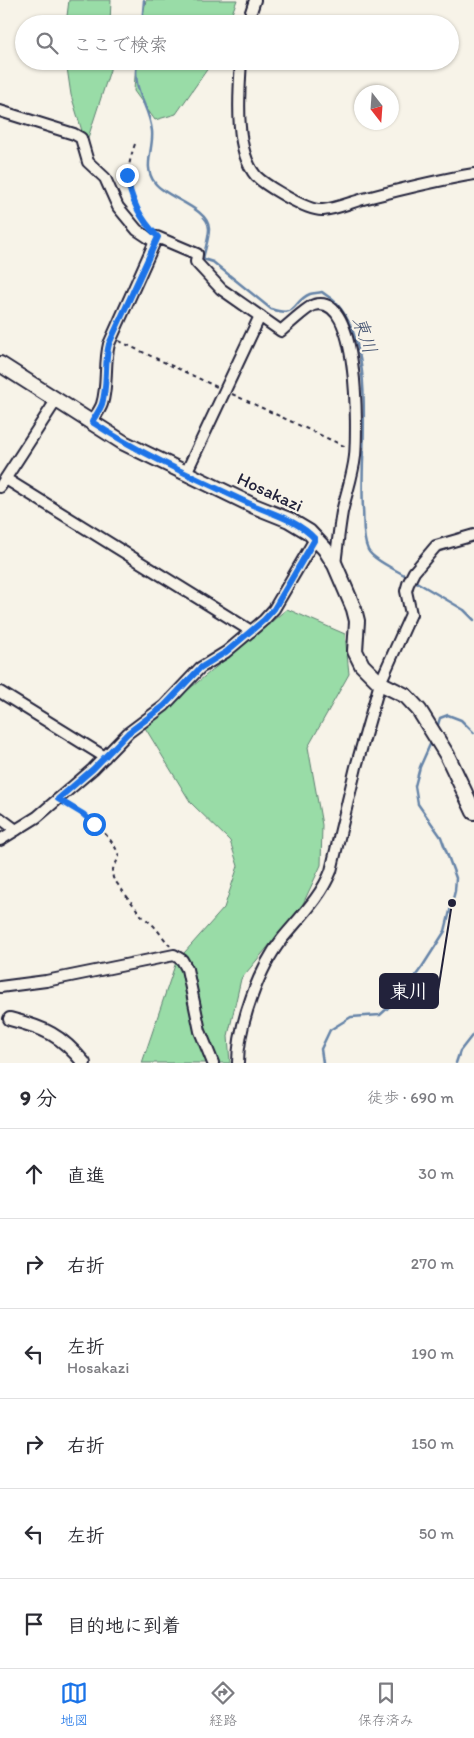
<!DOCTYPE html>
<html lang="ja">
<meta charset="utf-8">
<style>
body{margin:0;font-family:Itim,"Klee One",sans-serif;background:#f2f2f3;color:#2b2b33}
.compass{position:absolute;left:354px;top:85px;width:45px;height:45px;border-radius:50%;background:#fff;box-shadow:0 1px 4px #0004;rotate:163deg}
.stop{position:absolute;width:15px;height:15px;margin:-11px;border:4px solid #1a73e8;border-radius:50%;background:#fff}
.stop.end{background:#1a73e8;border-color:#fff;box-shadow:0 1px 5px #0008}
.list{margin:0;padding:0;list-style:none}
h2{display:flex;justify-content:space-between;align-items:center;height:65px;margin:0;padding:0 20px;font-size:21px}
h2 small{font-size:16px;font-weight:400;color:#7c7c81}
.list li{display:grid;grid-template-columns:32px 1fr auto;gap:15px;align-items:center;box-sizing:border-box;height:90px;padding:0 20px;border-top:1px solid #e1e1e2}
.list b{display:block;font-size:19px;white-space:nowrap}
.list p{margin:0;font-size:16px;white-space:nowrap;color:#7c7c81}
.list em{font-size:16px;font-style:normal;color:#7c7c81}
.icon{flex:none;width:28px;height:28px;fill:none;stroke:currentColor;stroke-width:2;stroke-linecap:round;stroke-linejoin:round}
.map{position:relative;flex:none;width:474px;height:1063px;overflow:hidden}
.search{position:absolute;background:#fff;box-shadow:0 1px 4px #0004;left:15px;right:15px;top:15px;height:55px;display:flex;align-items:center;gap:12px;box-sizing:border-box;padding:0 18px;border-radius:28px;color:#7c7c81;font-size:19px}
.sheet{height:605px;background:#fff}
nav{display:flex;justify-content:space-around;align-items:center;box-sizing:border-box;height:70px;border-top:1px solid #e1e1e2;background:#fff;font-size:14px;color:#7c7c81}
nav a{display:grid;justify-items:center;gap:2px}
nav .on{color:#1a73e8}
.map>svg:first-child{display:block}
.green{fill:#99dca7;stroke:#5e7f71}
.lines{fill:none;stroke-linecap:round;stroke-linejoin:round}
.stream{stroke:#6684a8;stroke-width:2.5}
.minor-casing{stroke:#22223b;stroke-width:14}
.tertiary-casing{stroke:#22223b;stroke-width:16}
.secondary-casing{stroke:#22223b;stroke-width:18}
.path{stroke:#22223b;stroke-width:2;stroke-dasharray:4 4;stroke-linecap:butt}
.minor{stroke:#f7f3e8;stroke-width:10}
.tertiary{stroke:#f7f3e8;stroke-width:12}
.secondary{stroke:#f7f3e8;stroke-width:14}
.route{stroke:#1a73e8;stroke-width:6}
.labels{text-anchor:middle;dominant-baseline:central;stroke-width:4.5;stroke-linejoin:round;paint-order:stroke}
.street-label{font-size:18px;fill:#22223b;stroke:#f7f3e8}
.water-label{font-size:19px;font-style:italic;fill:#445371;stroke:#f7f3e8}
.leader{fill:none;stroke:#22223b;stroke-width:2}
.callout-dot{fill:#22223b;stroke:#f7f3e8;stroke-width:2}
.callout{fill:#22223b;stroke:#22223b;stroke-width:2}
.callout-label{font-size:19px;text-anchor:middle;font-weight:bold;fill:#fff}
</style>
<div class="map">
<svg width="474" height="1063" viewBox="0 0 474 1063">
<rect width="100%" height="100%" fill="#f7f3e8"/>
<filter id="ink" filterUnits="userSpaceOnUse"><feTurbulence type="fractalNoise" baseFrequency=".02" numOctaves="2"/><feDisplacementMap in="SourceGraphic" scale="10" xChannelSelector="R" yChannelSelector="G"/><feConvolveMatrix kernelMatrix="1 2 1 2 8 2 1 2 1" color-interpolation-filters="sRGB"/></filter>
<g filter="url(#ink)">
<g class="green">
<polygon points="69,0 111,0 110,24 66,24"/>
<polygon points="146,0 237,0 228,24 141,24"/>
<polygon points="66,61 110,61 110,70 86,144 71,95"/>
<polygon points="136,61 213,61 176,114 155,120 134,91"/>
<polygon points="287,609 345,634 349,674 308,747 322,825 321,865 302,906 241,979 228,1036 230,1063 142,1063 176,962 224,908 238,866 230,841 191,803 144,726"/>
</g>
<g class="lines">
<g class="stream">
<polyline points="142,24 144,0"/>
<path d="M137 61C132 93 149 104 152 131 154 149 142 167 155 183 166 198 209 208 209 229 209 238 205 249 203 259L213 262 271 309C299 318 291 302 310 294 313 293 318 293 322 292 327 296 333 299 337 304 378 351 359 449 363 508 364 520 362 538 368 550 373 560 398 571 408 577"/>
<polyline points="413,580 464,610 474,620"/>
<polyline points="437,728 440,718 448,715 461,720 474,733"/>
<polyline points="323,1063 321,1049 330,1030 351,1017 380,1015 400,997 422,967 445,931 455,891 456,878 441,837 418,804 415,786 420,767 432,740"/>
<polyline points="456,1063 460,1051 474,1033"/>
</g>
<defs>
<g id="minor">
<polyline points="247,24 255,0"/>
<path d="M241 61C239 93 234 150 256 176 265 185 277 191 287 197 296 202 313 211 323 210 336 209 354 201 367 198 402 189 438 180 474 174"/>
<polyline points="0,111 74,134 81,138 88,162 105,178 118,207 137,230 155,242"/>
<path d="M92 422C95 416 100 410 102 404 108 385 104 363 109 344L157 237 197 254 196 262 221 289 281 331C288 325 307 307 314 305 360 291 357 432 355 456 353 475 346 494 342 512 339 530 337 548 335 565"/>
<polyline points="186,473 260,316"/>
<polyline points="6,479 251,631"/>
<polyline points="0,487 57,399"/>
<polyline points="0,692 105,757"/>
<polyline points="0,818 16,830"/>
<polyline points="0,840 37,817 93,769 128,733 164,706 200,668 226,652 264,620 274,609 315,539"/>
<polyline points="0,987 46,981 174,955 182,960 187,969 200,1031 213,1063"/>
<path d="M238 1063C238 1025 259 968 282 939 300 917 321 897 331 871L356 767 380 683 411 614 406 591 408 584 414 572 436 546 474 535"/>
</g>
<path id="tertiary" d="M10 1019C45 1028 61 1035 84 1063"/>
<polyline id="secondary" points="0,364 124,443 254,506 289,520 309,532 325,549 335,565 354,609 357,621 355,651 362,665 380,683 406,696 419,710 447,755 474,812"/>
</defs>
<use href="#minor" class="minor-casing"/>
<use href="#tertiary" class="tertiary-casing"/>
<use href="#secondary" class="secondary-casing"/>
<g class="path">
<path d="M135 144C123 178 127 194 146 224"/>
<polyline points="119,341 217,387"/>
<polyline points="232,394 346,447"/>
<path d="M67 804C84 814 115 837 119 857L112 871 113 878 141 915 154 926 170 946"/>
</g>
<use href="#minor" class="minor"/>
<use href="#tertiary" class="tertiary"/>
<use href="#secondary" class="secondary"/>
</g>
</g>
<g class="lines" filter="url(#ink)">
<path class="route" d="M94 824 83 814 58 799 93 769 128 733 164 706 200 668 226 652 264 620 274 609 315 539C298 520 270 513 248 503 195 478 141 454 92 422 95 416 100 410 102 404 108 385 104 363 109 344L158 237C141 220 130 198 127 175"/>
</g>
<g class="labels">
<g class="street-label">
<text transform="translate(270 492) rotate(25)">Hosakazi</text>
</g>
<g class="water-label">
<text transform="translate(365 335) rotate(71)">東川</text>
</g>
</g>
<path class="leader" d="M452 903L438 991"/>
<circle class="callout-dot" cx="452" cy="903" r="5"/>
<rect class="callout" x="380" y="974" width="58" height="34" rx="5"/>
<g class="callout-label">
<text x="409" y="998">東川</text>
</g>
</svg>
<svg class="compass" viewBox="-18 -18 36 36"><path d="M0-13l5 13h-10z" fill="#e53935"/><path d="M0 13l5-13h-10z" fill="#7c7c81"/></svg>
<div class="stop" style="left:94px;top:824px"></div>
<div class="stop end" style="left:127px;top:175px"></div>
<div class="search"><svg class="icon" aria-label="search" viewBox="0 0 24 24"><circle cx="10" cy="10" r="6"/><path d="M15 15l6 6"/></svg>ここで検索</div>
</div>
<section class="sheet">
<h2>9 分<small>徒歩 · 690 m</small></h2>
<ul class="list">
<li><svg class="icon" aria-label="ahead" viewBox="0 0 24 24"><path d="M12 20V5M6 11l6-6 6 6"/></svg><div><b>直進</b></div><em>30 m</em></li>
<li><svg class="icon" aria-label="right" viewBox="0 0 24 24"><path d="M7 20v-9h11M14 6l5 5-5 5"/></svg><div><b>右折</b></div><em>270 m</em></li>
<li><svg class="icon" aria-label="left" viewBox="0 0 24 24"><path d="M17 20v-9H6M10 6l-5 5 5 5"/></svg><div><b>左折</b><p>Hosakazi</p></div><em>190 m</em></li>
<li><svg class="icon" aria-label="right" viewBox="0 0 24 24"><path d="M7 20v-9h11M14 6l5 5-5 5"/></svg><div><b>右折</b></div><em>150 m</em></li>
<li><svg class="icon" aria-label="left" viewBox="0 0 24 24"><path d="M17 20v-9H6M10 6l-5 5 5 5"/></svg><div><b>左折</b></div><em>50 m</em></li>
<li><svg class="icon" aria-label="arrive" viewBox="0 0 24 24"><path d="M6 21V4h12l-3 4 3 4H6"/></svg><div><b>目的地に到着</b></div></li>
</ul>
</section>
<nav>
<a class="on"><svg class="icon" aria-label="map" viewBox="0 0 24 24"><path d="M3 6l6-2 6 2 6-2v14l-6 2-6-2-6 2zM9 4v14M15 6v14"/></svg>地図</a>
<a><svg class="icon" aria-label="directions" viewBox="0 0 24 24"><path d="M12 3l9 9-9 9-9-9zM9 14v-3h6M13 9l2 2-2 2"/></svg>経路</a>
<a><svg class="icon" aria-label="saved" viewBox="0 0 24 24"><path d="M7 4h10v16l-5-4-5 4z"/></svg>保存済み</a>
</nav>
